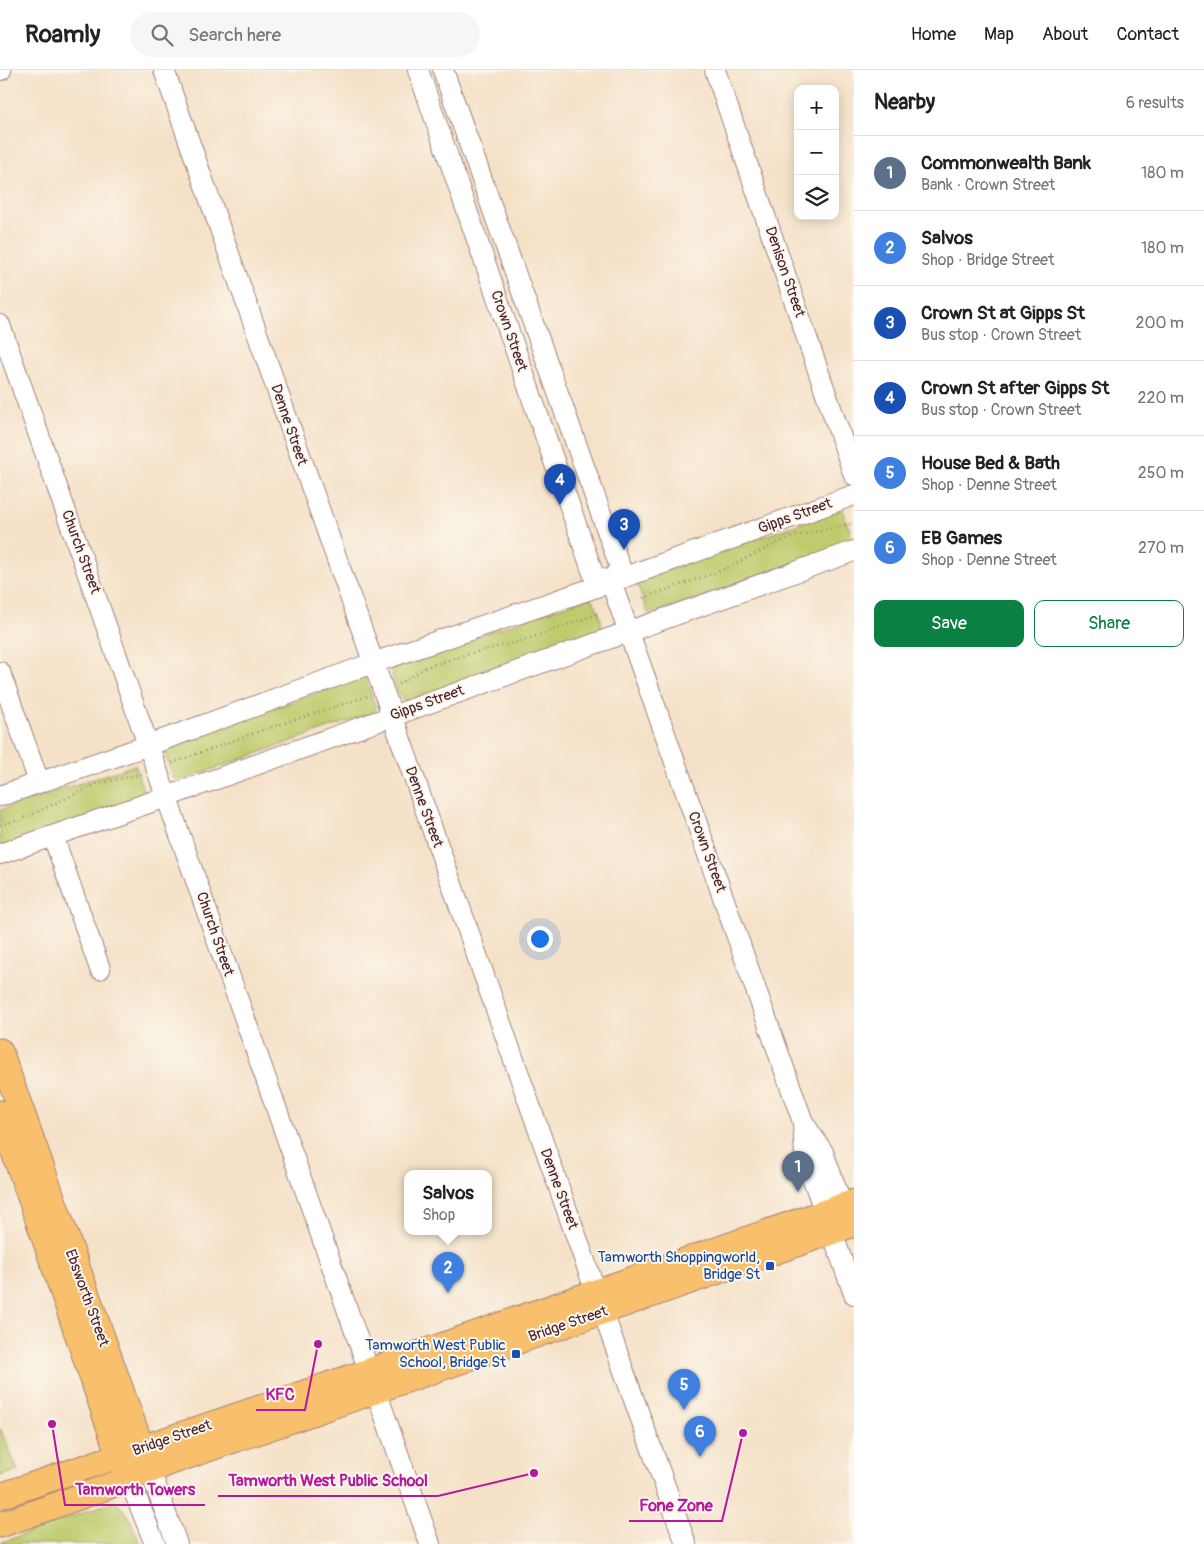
<!DOCTYPE html>
<meta charset="utf-8">
<style>
body{margin:0;font-family:Pangolin,sans-serif;background:#f6f6f6;color:#222}
.controls{position:absolute;right:15px;top:15px;display:grid;overflow:hidden;border-radius:10px;box-shadow:0 2px 12px #0003}
.controls button{width:45px;height:45px;display:grid;place-items:center;padding:0;border:0;border-bottom:1px solid #e0e0e0;background:#fff;color:#222;font:25px sans-serif}
.you{position:absolute;left:539px;top:868px;width:18px;height:18px;margin:-12px;border:4px solid #fff;border-radius:50%;background:#1a73e8;box-shadow:0 0 0 8px #1a73e833}
.badge{display:grid;place-items:center;width:32px;height:32px;border-radius:50%;background:#0b8043;color:#fff;font-size:16px;font-weight:700}
.pin{position:absolute;translate:-50% -41px;filter:drop-shadow(0 1px 2px #0008)}
.pin::after{content:'';position:absolute;top:26px;width:18px;height:15px;background:inherit;clip-path:polygon(0 0,100% 0,50% 100%)}
.popup{position:absolute;left:404px;top:1100px;width:88px;height:65px;box-sizing:border-box;display:grid;place-content:center;border-radius:10px;background:#fff;filter:drop-shadow(0 1px 4px #0005);font-size:16px;white-space:nowrap;color:#767676}
.popup b{font-size:19px;color:#222}
.popup::after{content:'';position:absolute;left:50%;top:100%;margin-left:-10px;border:10px solid transparent;border-top-color:#fff}
.list{margin:0;padding:0;list-style:none}
h2{display:flex;justify-content:space-between;align-items:center;height:65px;margin:0;padding:0 20px;font-size:21px}
h2 small{font-size:16px;font-weight:400;color:#767676}
.list li{display:grid;grid-template-columns:32px 1fr auto;gap:15px;align-items:center;box-sizing:border-box;height:75px;padding:0 20px;border-top:1px solid #e0e0e0}
.list b{display:block;font-size:19px;white-space:nowrap}
.list p{margin:0;font-size:16px;white-space:nowrap;color:#767676}
.list em{font-size:16px;font-style:normal;color:#767676}
.actions{display:flex;gap:10px;padding:15px 20px}
.actions a{flex:1;padding:11px 0;border:1px solid #0b8043;border-radius:10px;text-align:center;font-size:18px;color:#0b8043}
.actions .main{background:#0b8043;color:#fff}
.icon{flex:none;width:28px;height:28px;fill:none;stroke:currentColor;stroke-width:2;stroke-linecap:round;stroke-linejoin:round}
.map{position:relative;flex:none;width:854px;height:1474px;overflow:hidden}
header{display:flex;align-items:center;gap:30px;box-sizing:border-box;height:70px;padding:0 25px;background:#fff;border-bottom:1px solid #e0e0e0}
header strong{font-size:24px}
nav{display:flex;gap:28px;margin-inline-start:auto;font-size:18px}
.search{width:350px;height:45px;background:#f6f6f6;display:flex;align-items:center;gap:12px;box-sizing:border-box;padding:0 18px;border-radius:28px;color:#767676;font-size:19px}
main{display:flex}
aside{flex:1;background:#fff}
.map>svg:first-child{display:block}
.green{fill:#bfcc6e;stroke:#84764c}
.lines{fill:none;stroke-linecap:round;stroke-linejoin:round}
.minor-casing{stroke:#a08079;stroke-width:22}
.major-casing{stroke:#a08079;stroke-width:27}
.path{stroke:#a08079;stroke-width:2.5;stroke-dasharray:1 4;stroke-linecap:butt}
.minor{stroke:#fff;stroke-width:20}
.major{stroke:#f8bf6c;stroke-width:25}
.transit-dot{fill:#1a4fb4;stroke:#fbf7ec;stroke-width:2}
.labels{text-anchor:middle;dominant-baseline:central;stroke-width:4;stroke-linejoin:round;paint-order:stroke}
.street-label{font-size:15px;fill:#4a1f2b;stroke:#fbf7ec}
.transit-label{font-size:15px;fill:#164399;stroke:#fbf7ec;text-anchor:end}
.leader{fill:none;stroke:#b5179e;stroke-width:2}
.callout-dot{fill:#b5179e;stroke:#fbf7ec;stroke-width:2}
.callout-label{font-size:16px;text-anchor:middle;font-weight:bold;fill:#b5179e;stroke:#fbf7ec;stroke-width:4;stroke-linejoin:round;paint-order:stroke}
</style>
<header>
<strong>Roamly</strong>
<div class="search"><svg class="icon" aria-label="search" viewBox="0 0 24 24"><circle cx="10" cy="10" r="6"/><path d="M15 15l6 6"/></svg>Search here</div>
<nav><a>Home</a><a>Map</a><a>About</a><a>Contact</a></nav>
</header>
<main>
<div class="map">
<svg width="854" height="1474" viewBox="0 0 854 1474">
<rect width="100%" height="100%" fill="#fbf7ec"/>
<filter id="ink" filterUnits="userSpaceOnUse"><feTurbulence type="fractalNoise" baseFrequency=".02" numOctaves="2"/><feDisplacementMap in="SourceGraphic" scale="10" xChannelSelector="R" yChannelSelector="G"/><feConvolveMatrix kernelMatrix="1 2 1 2 8 2 1 2 1" color-interpolation-filters="sRGB"/></filter>
<filter id="wash" filterUnits="userSpaceOnUse"><feTurbulence type="fractalNoise" baseFrequency=".0096" numOctaves="4" result="noise"/><feDisplacementMap in="SourceGraphic" scale="20" xChannelSelector="R" yChannelSelector="G"/><feGaussianBlur stdDeviation="1.12" result="paint"/><feColorMatrix in="noise" values="0 0 0 0 0 0 0 0 0 0 0 0 0 0 0 0 0 1.4 0 .05"/><feComposite in="paint" operator="in"/></filter>
<g filter="url(#wash)">
<rect width="100%" height="100%" fill="#f5e1c7"/>
<g class="green">
<polygon points="842,439 852,468 849,474 657,542 648,543 636,511"/>
<path d="M590 527C597 534 602 550 602 560L595 564 410 630 404 631C397 624 392 608 391 597L394 595Z"/>
<polygon points="363,607 366,610 376,639 374,642 182,710 174,709 165,683 165,676"/>
<polygon points="135,695 146,730 0,779 0,740"/>
<polygon points="0,1358 18,1401 0,1406"/>
<polygon points="115,1431 128,1445 140,1474 0,1474 0,1473"/>
</g>
</g>
<g filter="url(#ink)">
<g class="lines">
<defs>
<g id="minor">
<polyline points="0,0 1,0"/>
<polyline points="164,0 633,1327 686,1474"/>
<polyline points="418,0 594,506 611,512"/>
<polyline points="443,0 620,497 611,512"/>
<polyline points="715,0 854,405"/>
<polyline points="0,255 430,1474"/>
<polyline points="611,512 803,1052 823,1082 847,1149"/>
<polyline points="0,602 39,712"/>
<polyline points="0,726 149,675 373,593 611,512 854,425"/>
<polyline points="53,766 100,899"/>
<polyline points="0,784 166,727 854,481"/>
<polyline points="803,1054 805,1087 854,1224"/>
<polyline points="150,1400 177,1474"/>
<polyline points="129,1409 155,1474"/>
</g>
<g id="major">
<polyline points="0,981 147,1393"/>
<polyline points="0,1043 41,1158 113,1368 125,1400"/>
<polyline points="0,1426 369,1301 854,1132"/>
<polyline points="0,1455 129,1409 171,1392 854,1154"/>
</g>
</defs>
<use href="#minor" class="minor-casing"/>
<use href="#major" class="major-casing"/>
<g class="path">
<polyline points="643,528 720,501 788,468 854,453"/>
<polyline points="399,614 426,597 472,583 525,570 598,544"/>
<polyline points="172,693 263,660 368,626"/>
<polyline points="0,755 22,749 97,714 141,704"/>
</g>
<use href="#minor" class="minor"/>
<use href="#major" class="major"/>
</g>
</g>
<g class="transit-dot">
<rect x="765" y="1191" width="10" height="10" rx="2.5"/>
<rect x="511" y="1279" width="10" height="10" rx="2.5"/>
</g>
<g class="labels">
<g class="street-label">
<text transform="translate(785 202) rotate(71)">Denison Street</text>
<text transform="translate(509 261) rotate(71)">Crown Street</text>
<text transform="translate(289 355) rotate(71)">Denne Street</text>
<text transform="translate(795 446) rotate(-20)">Gipps Street</text>
<text transform="translate(81 482) rotate(70)">Church Street</text>
<text transform="translate(427 633) rotate(-20)">Gipps Street</text>
<text transform="translate(424 737) rotate(70)">Denne Street</text>
<text transform="translate(707 782) rotate(70)">Crown Street</text>
<text transform="translate(215 864) rotate(71)">Church Street</text>
<text transform="translate(559 1119) rotate(70)">Denne Street</text>
<text transform="translate(87 1228) rotate(70)">Ebsworth Street</text>
<text transform="translate(568 1254) rotate(-19)">Bridge Street</text>
<text transform="translate(172 1368) rotate(-19)">Bridge Street</text>
</g>
<g class="transit-label">
<text x="760" y="1187">Tamworth Shoppingworld,<tspan x="760" dy="17">Bridge St</tspan></text>
<text x="506" y="1275">Tamworth West Public<tspan x="506" dy="17">School, Bridge St</tspan></text>
</g>
</g>
<path class="leader" d="M318 1274L305 1340H256M534 1403L438 1426H218M52 1354L65 1435H205M743 1363L722 1451H629"/>
<g class="callout-dot">
<circle cx="318" cy="1274" r="5"/>
<circle cx="534" cy="1403" r="5"/>
<circle cx="52" cy="1354" r="5"/>
<circle cx="743" cy="1363" r="5"/>
</g>
<g class="callout-label">
<text x="280" y="1330">KFC</text>
<text x="328" y="1416">Tamworth West Public School</text>
<text x="135" y="1425">Tamworth Towers</text>
<text x="676" y="1441">Fone Zone</text>
</g>
</svg>
<div class="controls">
<button>+</button>
<button>−</button>
<button><svg class="icon" aria-label="layers" viewBox="0 0 24 24"><path d="M12 4l9 5-9 5-9-5zM3 14l9 5 9-5"/></svg></button>
</div>
<div class="you"></div>
<div class="pin badge" style="left:798px;top:1122px;background:#5c6f8a">1</div>
<div class="pin badge" style="left:448px;top:1223px;background:#3f7fe0">2</div>
<div class="popup"><b>Salvos</b>Shop</div>
<div class="pin badge" style="left:624px;top:480px;background:#1a4fb4">3</div>
<div class="pin badge" style="left:560px;top:435px;background:#1a4fb4">4</div>
<div class="pin badge" style="left:684px;top:1340px;background:#3f7fe0">5</div>
<div class="pin badge" style="left:700px;top:1387px;background:#3f7fe0">6</div>
</div>
<aside>
<h2>Nearby<small>6 results</small></h2>
<ul class="list">
<li><span class="badge" style="background:#5c6f8a">1</span><div><b>Commonwealth Bank</b><p>Bank · Crown Street</p></div><em>180 m</em></li>
<li><span class="badge" style="background:#3f7fe0">2</span><div><b>Salvos</b><p>Shop · Bridge Street</p></div><em>180 m</em></li>
<li><span class="badge" style="background:#1a4fb4">3</span><div><b>Crown St at Gipps St</b><p>Bus stop · Crown Street</p></div><em>200 m</em></li>
<li><span class="badge" style="background:#1a4fb4">4</span><div><b>Crown St after Gipps St</b><p>Bus stop · Crown Street</p></div><em>220 m</em></li>
<li><span class="badge" style="background:#3f7fe0">5</span><div><b>House Bed &amp; Bath</b><p>Shop · Denne Street</p></div><em>250 m</em></li>
<li><span class="badge" style="background:#3f7fe0">6</span><div><b>EB Games</b><p>Shop · Denne Street</p></div><em>270 m</em></li>
</ul>
<div class="actions"><a class="main">Save</a><a>Share</a></div>
</aside>
</main>
